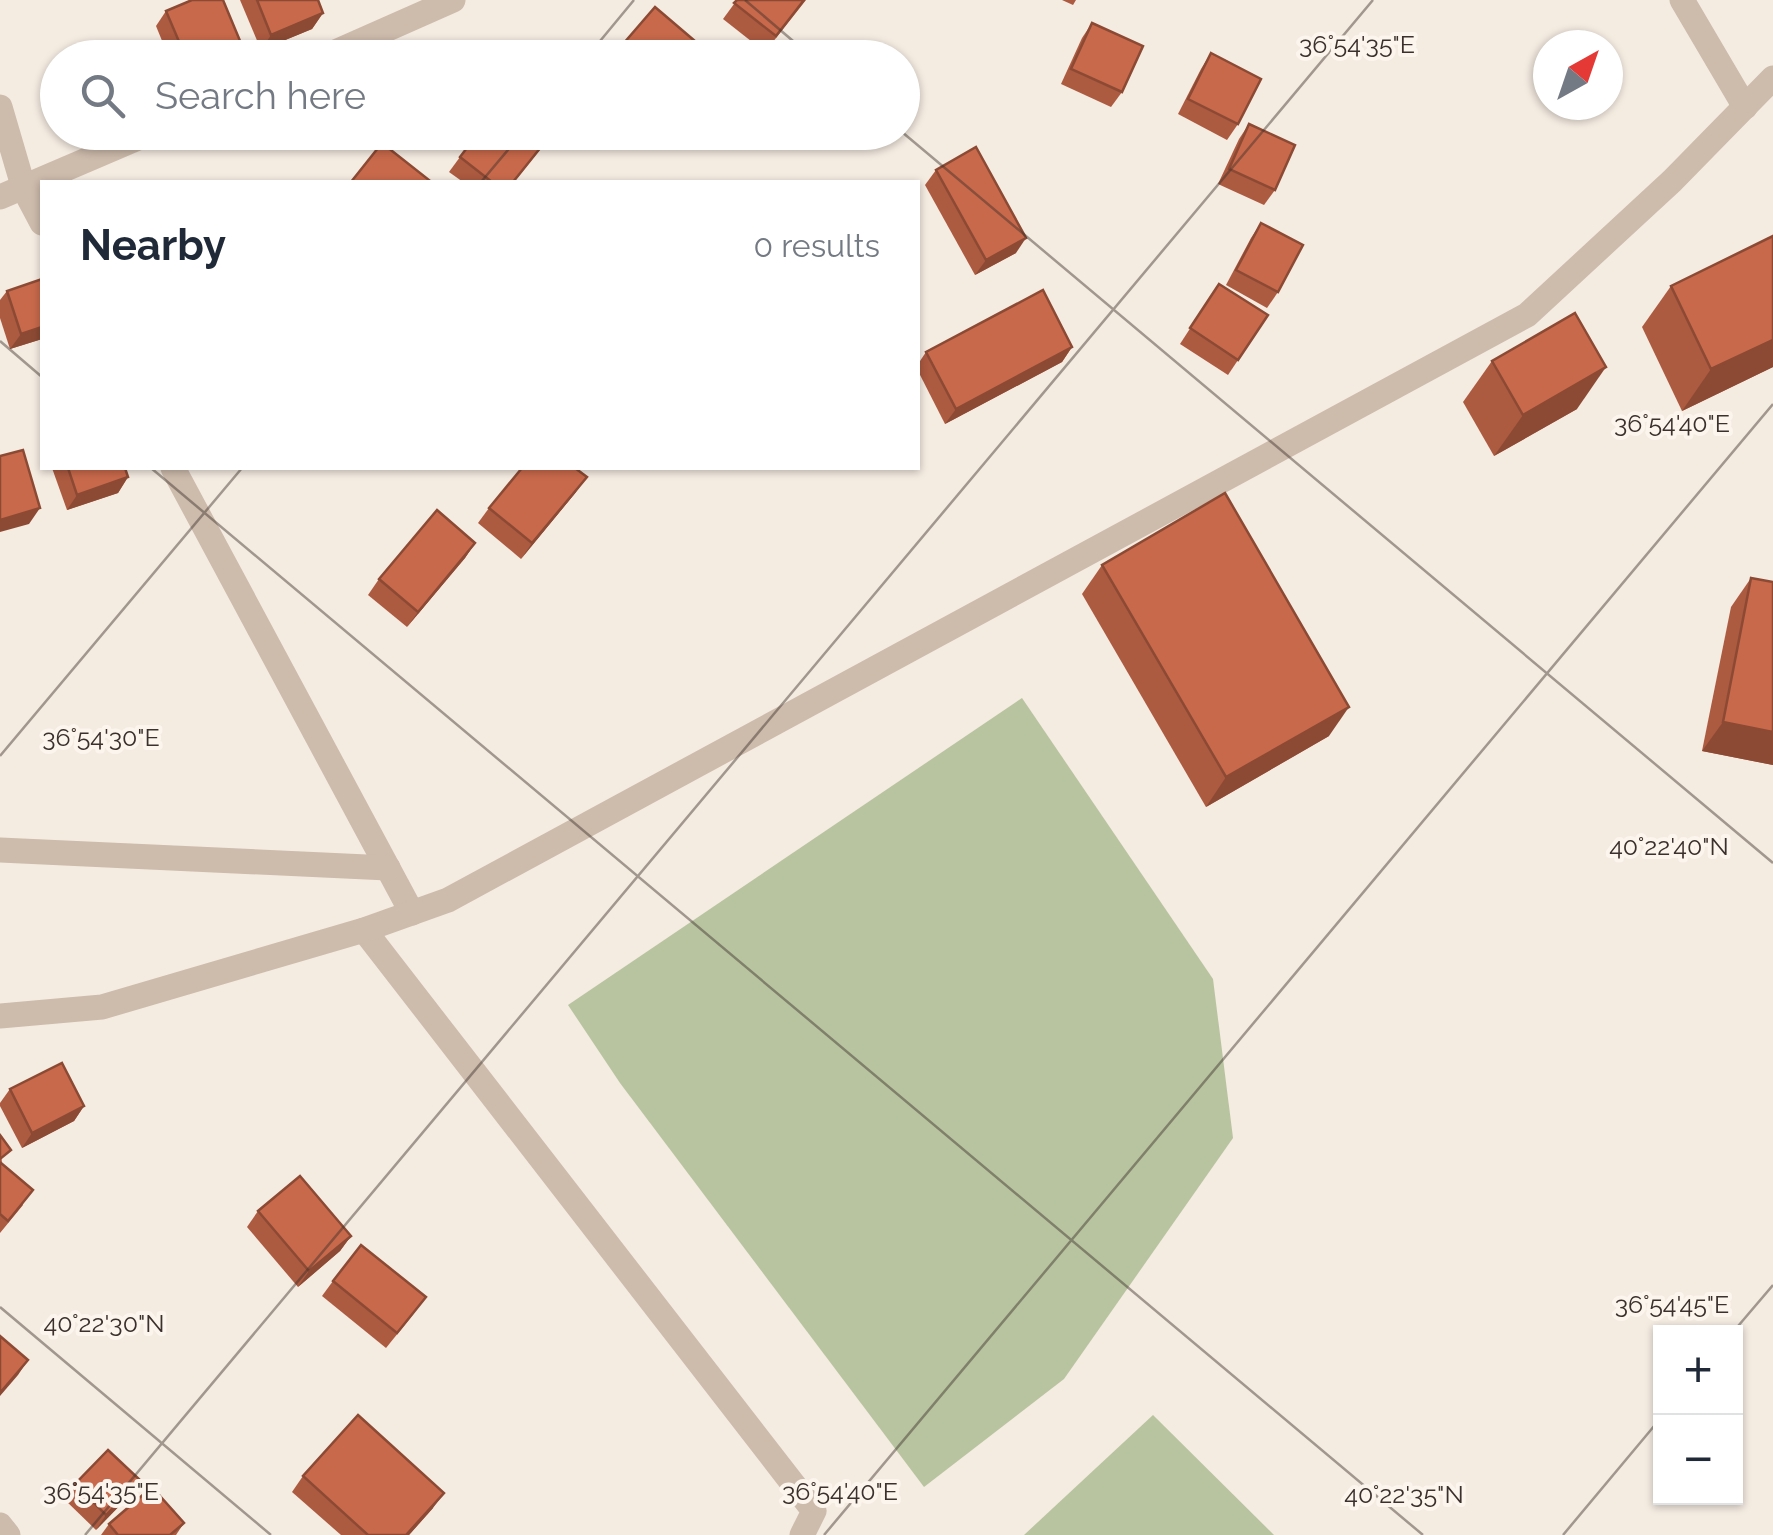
<!DOCTYPE html>
<meta charset="utf-8">
<style>
body{margin:0;font-family:Raleway,sans-serif;background:#f2f2f3;color:#1f2937}
.controls{position:absolute;right:30px;bottom:30px;display:grid;overflow:hidden;border-radius:0px;box-shadow:0 2px 8px #0004}
.controls button{width:90px;height:90px;display:grid;place-items:center;padding:0;border:0;border-bottom:2px solid #e0e1e3;background:#fff;color:#1f2937;font:50px sans-serif}
.compass{position:absolute;left:1533px;top:30px;width:90px;height:90px;border-radius:50%;background:#fff;box-shadow:0 2px 8px #0004;rotate:40deg}
.list{margin:0;padding:0;list-style:none}
h2{display:flex;justify-content:space-between;align-items:center;height:130px;margin:0;padding:0 40px;font-size:42px}
h2 small{font-size:32px;font-weight:400;color:#747a83}
.icon{flex:none;width:55px;height:55px;fill:none;stroke:currentColor;stroke-width:2;stroke-linecap:round;stroke-linejoin:round}
.map{position:relative;flex:none;width:1773px;height:1535px;overflow:hidden}
.search{position:absolute;background:#fff;box-shadow:0 2px 8px #0004;left:40px;top:40px;width:880px;height:110px;display:flex;align-items:center;gap:25px;box-sizing:border-box;padding:0 35px;border-radius:55px;color:#747a83;font-size:38px}
.panel{position:absolute;background:#fff;box-shadow:0 2px 8px #0004;left:40px;top:180px;width:880px;height:290px;border-radius:0px}
.map>svg:first-child{display:block}
.green{fill:#b8c4a0}
.lines{fill:none;stroke-linecap:round;stroke-linejoin:round}
.minor{stroke:#cdbbac;stroke-width:25}
.wall{fill:#ac5a40}
.shaded-wall{fill:#8c4a34}
.building{fill:#c8694b;stroke:#8c4a34;stroke-width:2.5}
.ticks{fill:none;stroke:#3b302b;stroke-width:2.5;stroke-opacity:0.45}
.ticks-label{font-size:25px;text-anchor:middle;fill:#3b302b;stroke:#fbf5ee;stroke-width:8;stroke-linejoin:round;paint-order:stroke}
</style>
<div class="map">
<svg width="1773" height="1535" viewBox="0 0 1773 1535">
<rect width="100%" height="100%" fill="#f4ebe1"/>
<g class="green">
<polygon points="1022,698 1213,979 1233,1138 1064,1379 924,1487 620,1083 568,1005"/>
<polygon points="1153,1415 1274,1535 1024,1535"/>
</g>
<g class="lines">
<g class="minor">
<polyline points="1682,0 1745,107"/>
<polyline points="322,58 453,0"/>
<polyline points="0,107 24,189 42,223"/>
<polyline points="0,197 152,132"/>
<polyline points="173,468 412,913"/>
<polyline points="0,850 388,868"/>
<polyline points="364,930 814,1511 802,1535"/>
<polyline points="0,1016 102,1007 364,930 448,900 1527,315 1672,181 1773,78"/>
<polyline points="0,1525 8,1535"/>
</g>
</g>
<g class="wall">
<polygon points="240,0 318,0 323,13 312,29 261,50"/>
<polygon points="737,0 806,0 765,52 723,19"/>
<polygon points="1062,0 1076,0 1073,5"/>
<polygon points="166,11 243,48 236,58 169,58 156,26"/>
<polygon points="1092,23 1122,92 1111,107 1061,84 1082,38"/>
<polygon points="1211,53 1238,124 1227,140 1178,114 1201,69"/>
<polygon points="1249,124 1275,190 1264,205 1218,184 1239,139"/>
<polygon points="554,132 514,182 463,182 449,172 460,157"/>
<polygon points="936,170 1016,253 975,275 925,185"/>
<polygon points="1261,223 1278,292 1267,308 1226,285 1251,238"/>
<polygon points="1773,236 1773,367 1682,411 1642,327 1671,286"/>
<polygon points="1219,284 1268,315 1228,375 1180,344"/>
<polygon points="7,291 42,339 10,349 0,318 0,300"/>
<polygon points="1072,347 1062,362 945,424 918,371 918,364 926,352"/>
<polygon points="1492,361 1577,409 1494,456 1463,402"/>
<polygon points="52,468 125,468 128,477 118,493 67,510"/>
<polygon points="576,492 521,559 478,523 489,508"/>
<polygon points="475,543 465,558 407,627 368,595 379,579"/>
<polygon points="1102,565 1329,736 1206,807 1082,594"/>
<polygon points="1751,578 1773,765 1702,751 1731,607"/>
<polygon points="10,1089 84,1106 74,1121 22,1148 0,1106 0,1103"/>
<polygon points="0,1135 2,1164 23,1205 0,1233"/>
<polygon points="258,1211 351,1236 340,1251 298,1287 247,1227"/>
<polygon points="333,1281 415,1312 386,1348 322,1296"/>
<polygon points="303,1476 433,1508 409,1535 341,1535 292,1492"/>
<polygon points="75,1484 129,1496 96,1530 64,1499"/>
<polygon points="184,1523 176,1535 101,1535 109,1524"/>
</g>
<g class="shaded-wall">
<polygon points="323,13 312,29 261,50 271,35"/>
<polygon points="243,48 236,58 218,58"/>
<polygon points="1026,238 1016,253 975,275 986,260"/>
<polygon points="42,327 42,339 10,349 21,334"/>
<polygon points="1773,340 1773,367 1682,411 1711,369"/>
<polygon points="1072,347 1062,362 945,424 956,409"/>
<polygon points="1606,367 1577,409 1494,456 1523,415"/>
<polygon points="128,477 118,493 67,510 77,495"/>
<polygon points="587,477 576,492 521,559 532,543"/>
<polygon points="40,508 29,524 0,532 0,520"/>
<polygon points="475,543 465,558 407,627 418,612"/>
<polygon points="1349,707 1329,736 1206,807 1226,777"/>
<polygon points="1723,722 1773,732 1773,765 1702,751"/>
<polygon points="84,1106 74,1121 22,1148 32,1133"/>
<polygon points="351,1236 340,1251 298,1287 309,1271"/>
<polygon points="28,1360 18,1375 0,1396 0,1393"/>
<polygon points="140,1480 129,1496 96,1530 106,1515"/>
<polygon points="444,1493 433,1508 409,1535 406,1535"/>
</g>
<g class="building">
<polygon points="192,0 223,0 243,48 218,58 186,58 166,11"/>
<polygon points="257,0 318,0 323,13 271,35"/>
<polygon points="737,0 804,0 776,36 734,3"/>
<polygon points="655,7 696,42 683,58 611,58"/>
<polygon points="1092,23 1143,46 1122,92 1071,69"/>
<polygon points="1211,53 1261,79 1238,124 1188,99"/>
<polygon points="1249,124 1295,145 1275,190 1229,169"/>
<polygon points="479,132 553,132 513,182 492,182 460,157"/>
<polygon points="382,143 429,180 427,182 351,182"/>
<polygon points="976,147 1026,238 986,260 936,170"/>
<polygon points="1261,223 1303,245 1278,292 1236,270"/>
<polygon points="1773,236 1773,340 1711,369 1671,286"/>
<polygon points="42,279 42,327 21,334 7,291"/>
<polygon points="1219,284 1268,315 1238,360 1190,328"/>
<polygon points="1043,290 1072,347 956,409 926,352"/>
<polygon points="1575,313 1606,367 1523,415 1492,361"/>
<polygon points="23,450 40,508 0,520 0,456"/>
<polygon points="68,468 125,468 128,477 77,495"/>
<polygon points="522,468 575,468 587,477 532,543 489,508"/>
<polygon points="1225,493 1349,707 1226,777 1102,565"/>
<polygon points="437,510 475,543 418,612 379,579"/>
<polygon points="1751,578 1773,582 1773,732 1723,722"/>
<polygon points="62,1063 84,1106 32,1133 10,1089"/>
<polygon points="0,1135 11,1150 0,1159"/>
<polygon points="1,1163 33,1190 8,1221 0,1214 0,1165"/>
<polygon points="300,1176 351,1236 309,1271 258,1211"/>
<polygon points="361,1245 426,1297 397,1333 333,1281"/>
<polygon points="0,1336 28,1360 0,1393"/>
<polygon points="358,1415 444,1493 406,1535 368,1535 303,1476"/>
<polygon points="108,1450 140,1480 106,1515 75,1484"/>
<polygon points="152,1487 184,1523 170,1535 118,1535 109,1524"/>
</g>
<path class="ticks" d="M745 0 813 58M586 58 634 0M902 132 1773 863M481 182 523 132M0 341 42 377M151 468 1423 1535M0 756 242 468M0 1307 271 1535M1733 1332 1773 1285M85 1535 1373 0M824 1535 1773 404M1563 1535 1660 1419"/>
<g class="ticks-label">
<text x="1357" y="53">36°54'35"E</text>
<text x="1672" y="432">36°54'40"E</text>
<text x="101" y="746">36°54'30"E</text>
<text x="1669" y="855">40°22'40"N</text>
<text x="1672" y="1313">36°54'45"E</text>
<text x="104" y="1332">40°22'30"N</text>
<text x="101" y="1500">36°54'35"E</text>
<text x="840" y="1500">36°54'40"E</text>
<text x="1404" y="1503">40°22'35"N</text>
</g>
</svg>
<div class="controls">
<button>+</button>
<button>−</button>
</div>
<svg class="compass" viewBox="-18 -18 36 36"><path d="M0-13l5 13h-10z" fill="#e53935"/><path d="M0 13l5-13h-10z" fill="#747a83"/></svg>
<div class="search"><svg class="icon" aria-label="search" viewBox="0 0 24 24"><circle cx="10" cy="10" r="6"/><path d="M15 15l6 6"/></svg>Search here</div>
<section class="panel">
<h2>Nearby<small>0 results</small></h2>
<ul class="list">
</ul>
</section>
</div>
